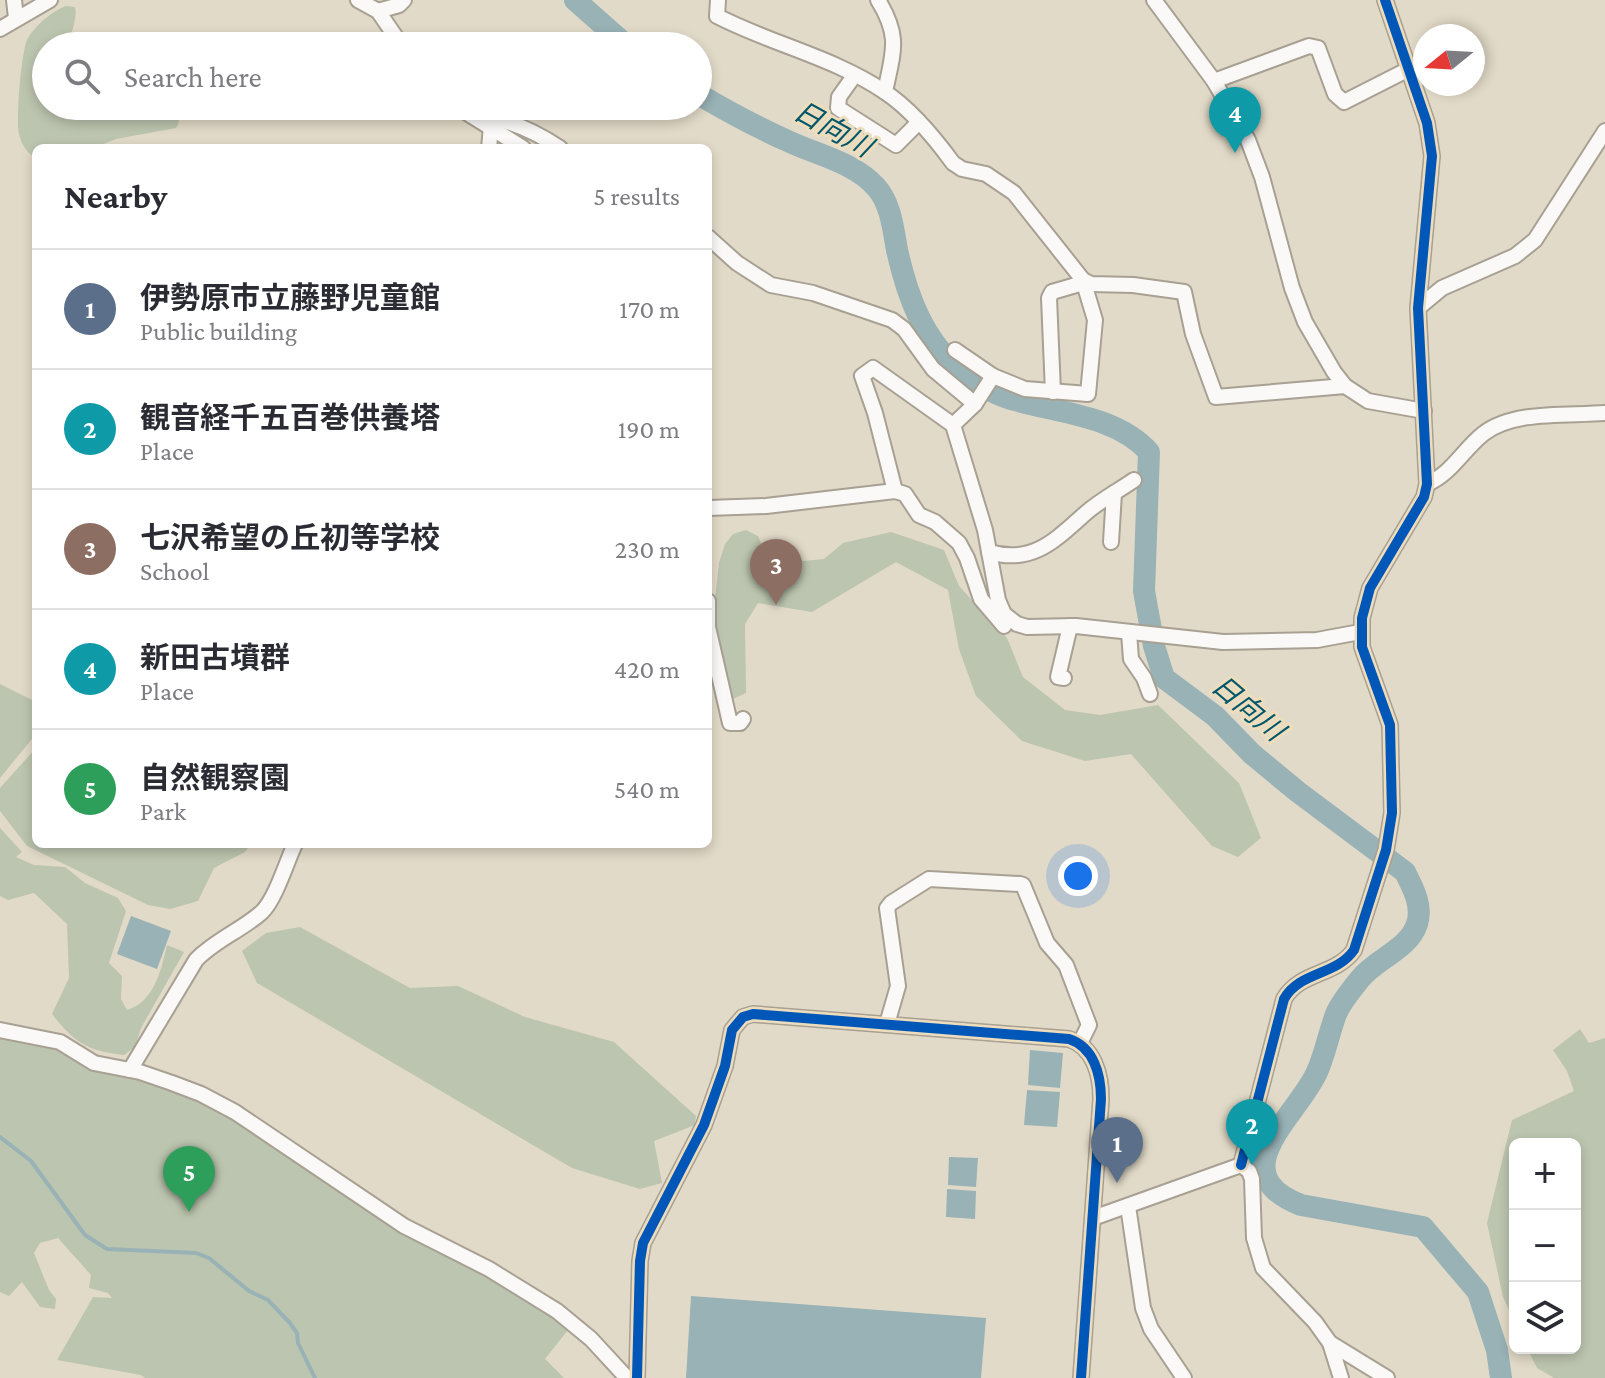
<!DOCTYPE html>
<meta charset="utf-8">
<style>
body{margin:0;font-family:"Crimson Pro","Noto Sans JP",serif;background:#f2f2f3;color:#2b2b33}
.controls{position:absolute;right:24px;bottom:24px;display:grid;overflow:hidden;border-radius:12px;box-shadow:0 4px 12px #0003}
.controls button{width:72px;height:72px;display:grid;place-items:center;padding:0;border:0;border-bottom:2px solid #e1e1e2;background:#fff;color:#2b2b33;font:40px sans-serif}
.compass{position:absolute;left:1413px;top:24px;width:72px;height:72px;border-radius:50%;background:#fff;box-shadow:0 4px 12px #0003;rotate:252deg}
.you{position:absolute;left:1078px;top:876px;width:28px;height:28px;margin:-20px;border:6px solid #fff;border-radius:50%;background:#1a73e8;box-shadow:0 0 0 12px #1a73e833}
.badge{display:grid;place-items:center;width:52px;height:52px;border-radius:50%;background:#625b4e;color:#fff;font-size:26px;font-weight:700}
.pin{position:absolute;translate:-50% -66px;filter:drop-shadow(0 2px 4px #0008)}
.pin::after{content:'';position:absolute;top:42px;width:28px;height:24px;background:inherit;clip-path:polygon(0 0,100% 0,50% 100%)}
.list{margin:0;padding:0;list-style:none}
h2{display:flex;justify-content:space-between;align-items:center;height:104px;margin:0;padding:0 32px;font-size:34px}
h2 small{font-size:26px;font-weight:400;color:#7c7c81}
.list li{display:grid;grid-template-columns:52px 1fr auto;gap:24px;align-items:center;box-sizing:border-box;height:120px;padding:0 32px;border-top:2px solid #e1e1e2}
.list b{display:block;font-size:30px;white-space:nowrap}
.list p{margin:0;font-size:26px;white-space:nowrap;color:#7c7c81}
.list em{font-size:26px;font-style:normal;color:#7c7c81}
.icon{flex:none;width:44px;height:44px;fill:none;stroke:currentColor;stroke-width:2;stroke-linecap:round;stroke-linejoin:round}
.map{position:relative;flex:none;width:1605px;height:1378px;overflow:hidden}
.search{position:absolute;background:#fff;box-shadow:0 4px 12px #0003;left:32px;top:32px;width:680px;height:88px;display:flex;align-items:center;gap:20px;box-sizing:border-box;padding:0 28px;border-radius:44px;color:#7c7c81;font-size:30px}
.panel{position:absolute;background:#fff;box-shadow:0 4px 12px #0003;left:32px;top:144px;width:680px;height:704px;border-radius:12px}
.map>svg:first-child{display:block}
.green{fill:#bcc5af}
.water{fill:#98b2b6}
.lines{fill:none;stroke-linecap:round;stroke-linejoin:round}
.stream{stroke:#98b2b6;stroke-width:4}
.river{stroke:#98b2b6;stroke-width:22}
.minor-casing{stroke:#a7a093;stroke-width:18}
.minor{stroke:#fbf9f7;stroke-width:14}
.cycleway-casing{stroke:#edddbd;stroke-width:15}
.cycleway{stroke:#0057b8;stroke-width:10}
.labels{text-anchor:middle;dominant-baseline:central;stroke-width:6;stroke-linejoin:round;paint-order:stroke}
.water-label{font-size:28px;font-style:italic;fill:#00576b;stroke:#edddbd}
</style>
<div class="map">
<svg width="1605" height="1378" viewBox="0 0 1605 1378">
<rect width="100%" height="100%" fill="#e2dac8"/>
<g class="green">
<path d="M66 6 75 7C78 19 70 33 69 46H46V106H174C178 114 182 120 176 128L116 139 93 148H36V159C27 152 21 145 19 133 16 120 21 49 28 38 36 25 52 11 66 6Z"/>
<polygon points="746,530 758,536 763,548 781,551 803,561 824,559 843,543 891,532 944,550 959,586 1007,638 1023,677 1065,710 1100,715 1158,705 1239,783 1261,838 1238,857 1212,846 1131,754 1085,761 1022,741 976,696 959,649 948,590 896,562 812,612 758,603 745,624 746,693 731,700 712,625 719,563 725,544 733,534"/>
<polygon points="0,684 36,702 36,734 0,778"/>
<polygon points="36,748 36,844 251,844 245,852 214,868 198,901 170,909 148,905 27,846 0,811 0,788"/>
<path d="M0 828 22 852 16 857 34 865 65 867 85 883 118 898 126 911 109 963 122 976 121 999 127 1010C154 1002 161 971 167 945L184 952 141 1028 135 1047 124 1055C87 1051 75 1043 52 1014L69 978 67 924 34 893 8 900 0 896Z"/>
<polygon points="300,927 410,988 458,986 525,1017 614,1042 696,1116 695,1125 654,1141 662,1183 640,1189 572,1168 257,983 242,951 266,933"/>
<polygon points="1580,1029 1589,1043 1605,1038 1605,1378 1554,1378 1537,1368 1527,1348 1575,1348 1575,1144 1515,1144 1515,1323 1503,1297 1487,1223 1512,1120 1574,1091 1567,1071 1553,1050"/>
<polygon points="0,1033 61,1046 203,1098 494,1275 572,1325 545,1359 564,1378 145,1378 141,1375 57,1360 93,1297 112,1298 108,1293 89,1288 91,1275 58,1238 40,1243 34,1253 49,1290 56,1299 55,1309 40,1307 22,1282 9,1296 0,1292"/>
</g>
<g class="water">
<polygon points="131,916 171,931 157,969 117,954"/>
<polygon points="1030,1050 1063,1053 1060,1088 1028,1085"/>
<polygon points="1027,1090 1060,1092 1057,1127 1024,1125"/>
<polygon points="949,1157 978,1158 976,1187 948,1185"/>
<polygon points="947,1189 976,1191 975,1219 946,1217"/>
<polygon points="691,1296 986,1318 981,1378 686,1378"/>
</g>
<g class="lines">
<polyline class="stream" points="0,1137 31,1161 85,1235 107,1249 196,1253 209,1258 249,1291 268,1300 290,1323 297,1333 298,1343 315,1378"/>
<g class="river">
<polyline points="575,0 627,46"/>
<path d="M698 94C727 111 758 128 790 142 818 155 855 163 876 187 891 204 893 228 897 250 907 295 923 341 961 371 976 383 996 395 1015 400 1059 413 1117 416 1149 452L1144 591 1154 646 1164 678 1215 716 1252 754 1298 792 1405 872C1413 888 1423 906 1417 924 1409 949 1376 959 1360 979 1352 989 1341 1002 1336 1014 1329 1033 1325 1054 1317 1072 1298 1115 1219 1173 1301 1205L1423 1227 1478 1292 1497 1350 1501 1378"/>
</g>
<defs>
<g id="minor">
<polyline points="14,0 16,18"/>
<polyline points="358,0 378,11 402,46"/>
<path d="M718 0 717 16C771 44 833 57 885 92 912 110 934 137 953 163L962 169 986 174 1014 193 1083 280 1091 284 1133 285 1184 292 1193 334 1216 397 1345 386 1368 401 1424 411"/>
<path d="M878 0C901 37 893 52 885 92"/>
<polyline points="1154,0 1214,81 1248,140 1262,177 1292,288 1305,322 1334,372 1345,386"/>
<polyline points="378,11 399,5 404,0"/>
<polyline points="0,29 50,0"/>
<polyline points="854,76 839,97 838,108 896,145 919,122"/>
<polyline points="1214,81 1309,46 1318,48 1335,94 1344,102 1409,69"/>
<polyline points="456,106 523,148"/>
<path d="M471 115C504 117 533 130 560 148"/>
<polyline points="489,148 491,127"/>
<polyline points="708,237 737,263 771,285 813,293 892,320 904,329 933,369 975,404"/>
<polyline points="1418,308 1442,288 1515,256 1535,240 1605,131"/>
<polyline points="955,350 993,376 1025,389 1088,394 1095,320 1083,280"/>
<polyline points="1053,392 1049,298 1052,292 1083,283"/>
<polyline points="953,425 975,404 993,376"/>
<path d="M1427 484C1451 474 1463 450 1483 434 1513 410 1568 416 1605 413"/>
<polyline points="895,491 905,494 919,515 935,522 959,543 967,558 981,599 1004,626"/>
<polyline points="708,508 766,506 895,491 875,413 862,376 873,368 953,425 985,530 998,600 1004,614 1017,624 1027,627 1076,626 1223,642 1317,640 1360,632"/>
<polyline points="1111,542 1114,493"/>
<path d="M989 552C1034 565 1056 539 1087 512 1101 500 1118 491 1134 480"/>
<polyline points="708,601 708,627 730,723 740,723 743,719"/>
<polyline points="1129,633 1131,659 1144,678 1150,694"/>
<polyline points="1064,678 1058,677 1070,626"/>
<polyline points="887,1024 898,986 887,908 891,903 929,879 1020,884 1023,885 1047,943 1066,965 1089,1025 1080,1043"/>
<polyline points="0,1030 60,1042 94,1063 140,1072 172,1083 201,1094 235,1112 404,1226 489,1269 557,1311 591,1339 627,1378"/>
<path d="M130 1070 196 960C215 940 242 930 262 912 276 898 286 863 295 844"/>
<path d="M1241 1165 1284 999C1300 971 1336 976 1354 950L1386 850 1392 813 1390 725 1362 647V618L1370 588 1424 497 1427 484 1418 308 1432 156 1427 123 1385 0"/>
<polyline points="1241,1165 1249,1171 1252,1179 1254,1238 1263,1268 1315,1322 1330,1343 1387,1378"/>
<polyline points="1128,1206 1143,1308 1151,1329 1184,1378"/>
<polyline points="1093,1218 1241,1165"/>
<polyline points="1330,1343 1341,1378"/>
<path d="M637 1378 640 1261 643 1243 704 1125 725 1066 732 1030 743 1017 753 1014 1069 1039C1094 1047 1101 1075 1101 1099L1081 1378"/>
</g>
</defs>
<use href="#minor" class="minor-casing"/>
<use href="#minor" class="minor"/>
<defs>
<g id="cycleway">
<path d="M1241 1165 1284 999C1300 971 1336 976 1354 950L1386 850 1392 813 1390 725 1362 647V618L1370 588 1424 497 1427 484 1418 308 1432 156 1427 123 1385 0"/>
<path d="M637 1378 640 1261 643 1243 704 1125 725 1066 732 1030 743 1017 753 1014 1069 1039C1094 1047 1101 1075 1101 1099L1081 1378"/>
</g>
</defs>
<use href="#cycleway" class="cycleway-casing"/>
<use href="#cycleway" class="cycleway"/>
</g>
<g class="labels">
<g class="water-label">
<text transform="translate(833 129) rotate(29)">日向川</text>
<text transform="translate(1248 708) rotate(40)">日向川</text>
</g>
</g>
</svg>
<div class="controls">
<button>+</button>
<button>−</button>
<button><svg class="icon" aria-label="layers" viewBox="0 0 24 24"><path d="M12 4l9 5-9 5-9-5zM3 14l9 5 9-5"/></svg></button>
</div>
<svg class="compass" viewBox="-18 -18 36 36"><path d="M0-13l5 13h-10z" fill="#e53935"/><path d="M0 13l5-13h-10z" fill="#7c7c81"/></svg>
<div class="you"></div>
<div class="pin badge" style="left:1117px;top:1183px;background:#5c6f8a">1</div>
<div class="pin badge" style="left:1252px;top:1165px;background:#0f9aa8">2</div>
<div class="pin badge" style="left:776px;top:605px;background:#8d6e63">3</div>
<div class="pin badge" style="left:1235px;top:153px;background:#0f9aa8">4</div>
<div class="pin badge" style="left:189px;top:1212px;background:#2e9e5b">5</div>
<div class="search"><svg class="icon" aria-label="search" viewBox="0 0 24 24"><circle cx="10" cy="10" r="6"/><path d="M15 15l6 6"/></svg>Search here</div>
<section class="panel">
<h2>Nearby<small>5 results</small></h2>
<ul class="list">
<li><span class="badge" style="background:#5c6f8a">1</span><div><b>伊勢原市立藤野児童館</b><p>Public building</p></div><em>170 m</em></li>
<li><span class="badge" style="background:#0f9aa8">2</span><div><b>観音経千五百巻供養塔</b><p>Place</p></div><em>190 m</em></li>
<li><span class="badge" style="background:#8d6e63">3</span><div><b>七沢希望の丘初等学校</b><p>School</p></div><em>230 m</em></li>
<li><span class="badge" style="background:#0f9aa8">4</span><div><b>新田古墳群</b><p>Place</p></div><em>420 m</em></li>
<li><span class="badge" style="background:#2e9e5b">5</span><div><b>自然観察園</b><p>Park</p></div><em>540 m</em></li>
</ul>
</section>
</div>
